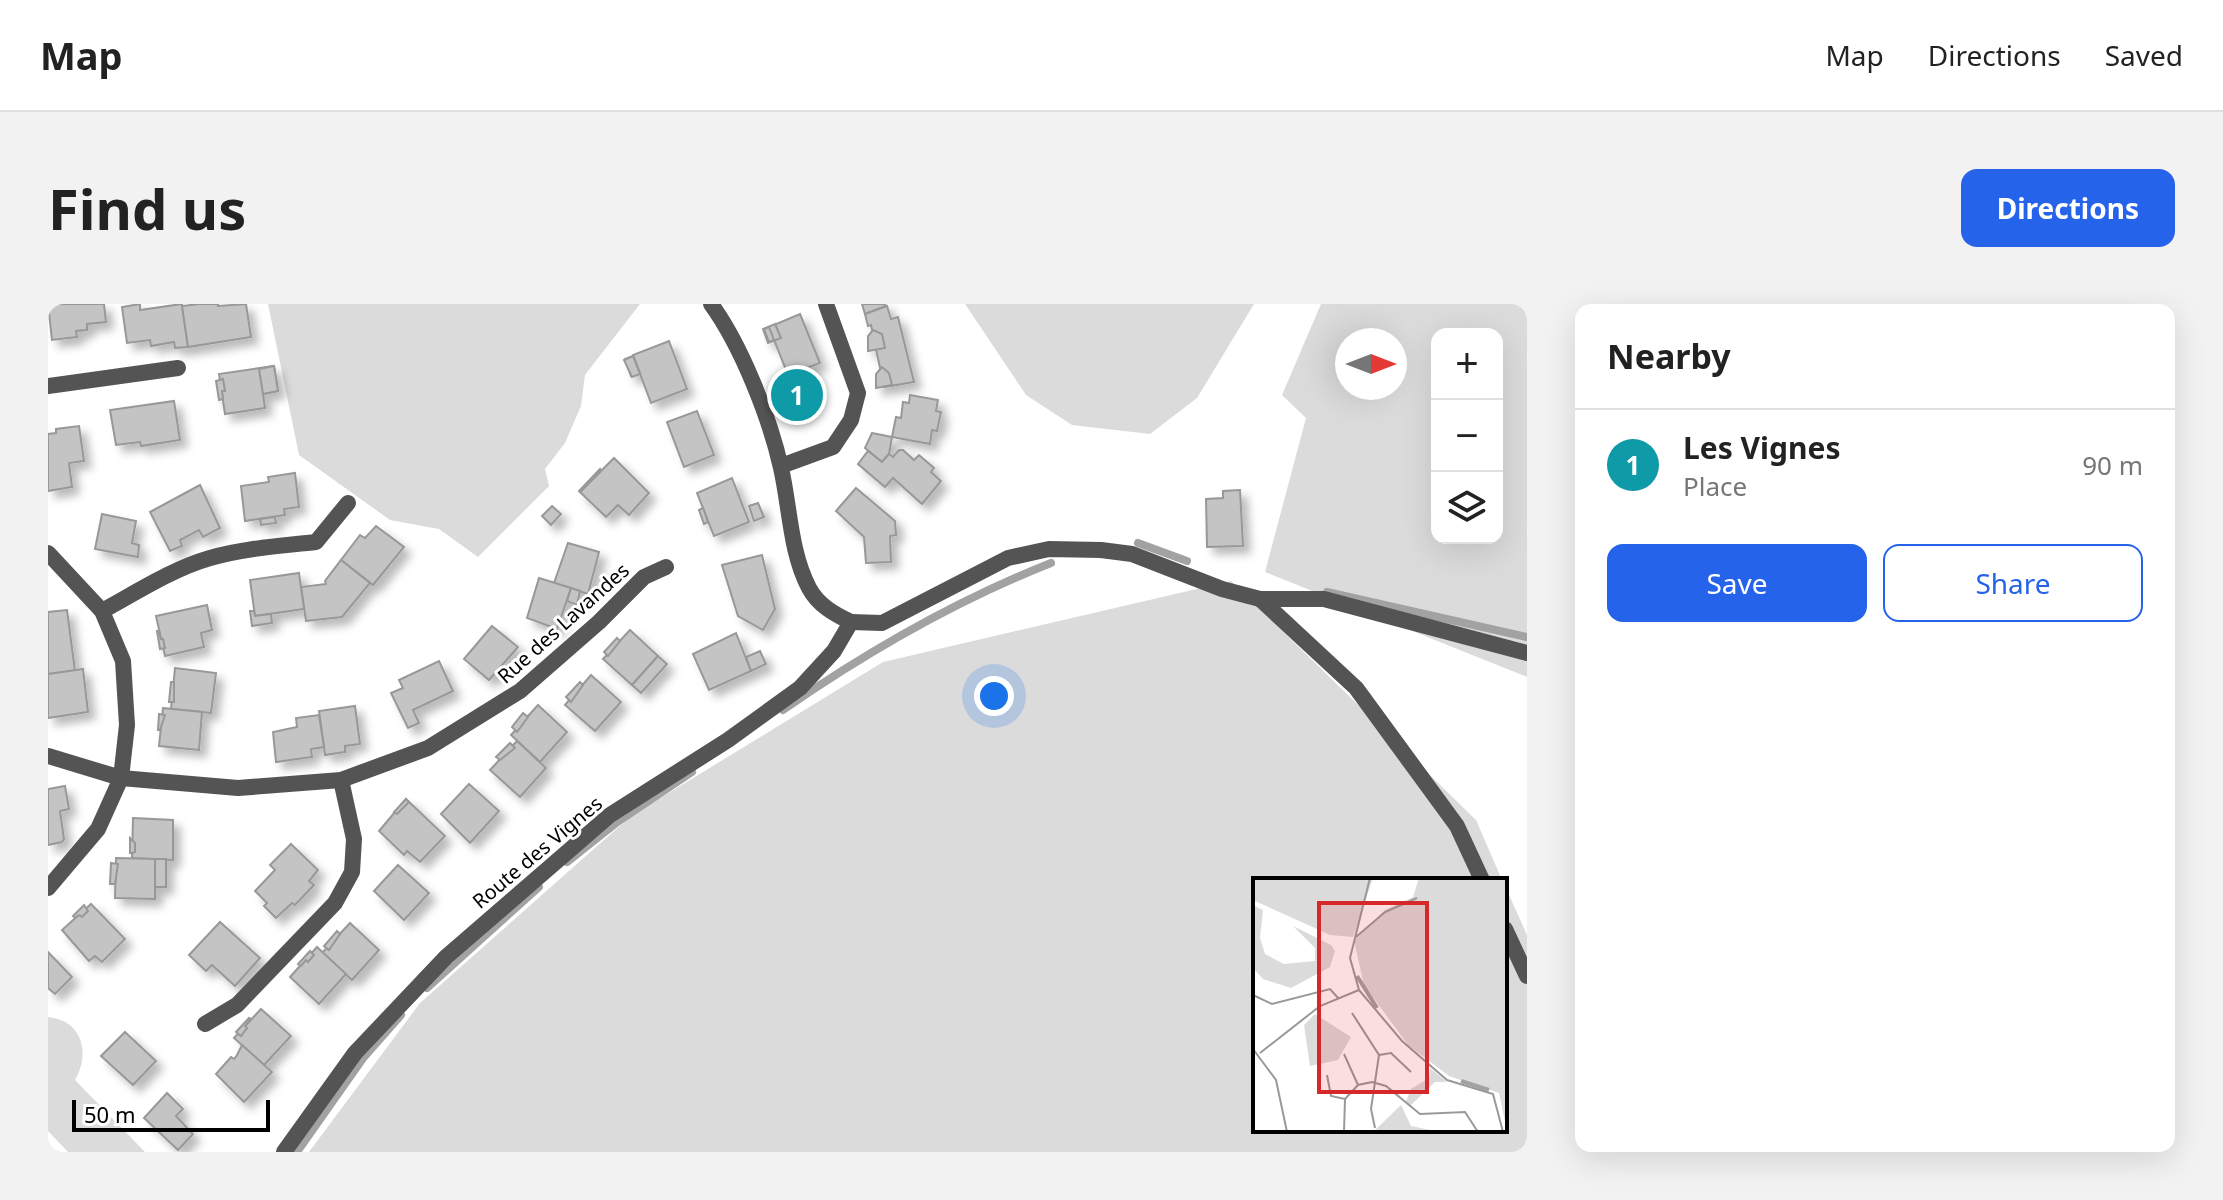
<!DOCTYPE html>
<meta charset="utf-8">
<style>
body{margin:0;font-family:"Noto Sans",sans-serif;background:#f2f2f2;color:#222}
.controls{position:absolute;right:24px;top:24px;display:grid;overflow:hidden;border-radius:16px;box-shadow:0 8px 32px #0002}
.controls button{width:72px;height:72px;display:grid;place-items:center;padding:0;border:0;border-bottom:2px solid #e0e0e0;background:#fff;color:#222;font:40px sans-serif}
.compass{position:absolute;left:1287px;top:24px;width:72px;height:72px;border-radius:50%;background:#fff;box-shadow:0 8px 32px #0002;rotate:90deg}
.scale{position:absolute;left:24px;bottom:20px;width:198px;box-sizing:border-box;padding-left:8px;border:4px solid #000;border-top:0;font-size:22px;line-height:28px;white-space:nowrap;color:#000;-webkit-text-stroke:6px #fff;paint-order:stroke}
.you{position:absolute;left:946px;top:392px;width:28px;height:28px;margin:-20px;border:6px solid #fff;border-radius:50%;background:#1a73e8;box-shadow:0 0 0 12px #1a73e833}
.badge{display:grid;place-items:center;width:52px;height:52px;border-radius:50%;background:#2563eb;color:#fff;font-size:26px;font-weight:700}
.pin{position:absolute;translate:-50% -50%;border:4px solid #fff;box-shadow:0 2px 8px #0006}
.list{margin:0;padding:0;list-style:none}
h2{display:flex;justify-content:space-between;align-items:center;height:104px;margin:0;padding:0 32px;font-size:34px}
h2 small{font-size:26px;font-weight:400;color:#767676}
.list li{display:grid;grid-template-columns:52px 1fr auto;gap:24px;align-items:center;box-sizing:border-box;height:112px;padding:0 32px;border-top:2px solid #e0e0e0}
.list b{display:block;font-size:30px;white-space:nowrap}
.list p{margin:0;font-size:26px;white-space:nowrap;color:#767676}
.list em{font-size:26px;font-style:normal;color:#767676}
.actions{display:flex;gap:16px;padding:24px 32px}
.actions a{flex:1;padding:18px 0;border:2px solid #2563eb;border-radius:16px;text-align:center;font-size:28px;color:#2563eb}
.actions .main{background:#2563eb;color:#fff}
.icon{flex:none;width:44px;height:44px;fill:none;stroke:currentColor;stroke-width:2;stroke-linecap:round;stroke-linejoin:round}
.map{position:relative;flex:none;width:1479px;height:848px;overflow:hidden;border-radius:16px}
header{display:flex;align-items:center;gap:48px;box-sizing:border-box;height:112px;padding:0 40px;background:#fff;border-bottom:2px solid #e0e0e0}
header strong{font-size:38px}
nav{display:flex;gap:44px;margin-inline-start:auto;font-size:28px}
.intro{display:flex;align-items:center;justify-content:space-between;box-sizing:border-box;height:192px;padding:0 48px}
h1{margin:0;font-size:56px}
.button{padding:20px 36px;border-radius:16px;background:#2563eb;color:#fff;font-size:28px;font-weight:700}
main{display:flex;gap:48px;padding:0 48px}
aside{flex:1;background:#fff;border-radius:16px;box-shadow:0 8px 32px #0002}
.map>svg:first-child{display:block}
.green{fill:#dbdbdb;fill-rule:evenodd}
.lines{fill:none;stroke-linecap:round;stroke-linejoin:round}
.stream{stroke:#a2a2a2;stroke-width:8}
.building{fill:#c4c4c4;stroke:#989898;stroke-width:2;filter:url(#shadow)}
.minor{stroke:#545454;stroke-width:16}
.tertiary{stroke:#545454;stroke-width:16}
.labels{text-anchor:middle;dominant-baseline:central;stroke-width:6;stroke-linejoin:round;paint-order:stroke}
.street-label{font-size:20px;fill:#000;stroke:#fff}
.inset-river{fill:none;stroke:#a2a2a2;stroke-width:4}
.inset-road{fill:none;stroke:#999;stroke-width:2}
.view{fill:#d62828;fill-opacity:0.15;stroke:#d62828;stroke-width:4}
.inset-edge{fill:none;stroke:#000;stroke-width:4}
</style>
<header>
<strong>Map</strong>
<nav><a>Map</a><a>Directions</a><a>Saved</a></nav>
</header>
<div class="intro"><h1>Find us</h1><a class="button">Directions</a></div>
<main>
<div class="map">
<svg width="1479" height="848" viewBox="0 0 1479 848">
<defs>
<filter id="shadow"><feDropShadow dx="7" dy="7" stdDeviation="4" flood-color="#0004"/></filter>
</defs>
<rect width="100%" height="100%" fill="#fff"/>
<g class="green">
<polygon points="220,0 592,0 537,71 533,102 517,139 497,165 501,182 430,253 391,225 342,216 251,151"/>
<polygon points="917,0 1206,0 1149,94 1102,130 1024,121 978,91"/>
<path d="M1273 0H1479V373L1217 268 1258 114 1234 91ZM1389 30H1449V234H1389ZM1299 36H1347V84H1299Z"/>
<polygon points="1183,277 1428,516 1454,576 1207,576 1207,826 1457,826 1457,582 1479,631 1479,848 261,848 372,699 583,512 835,358"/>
<path d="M0 713C34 716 43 749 27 776L97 848H20L0 827Z"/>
</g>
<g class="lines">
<g class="stream">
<polyline points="1090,239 1139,257"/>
<polyline points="1279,288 1479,333"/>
<path d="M735 406C820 347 907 297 1003 259"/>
<polyline points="519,558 568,519 644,468"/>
<polyline points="379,684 491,583"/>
<polyline points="249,848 316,753 353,711"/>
</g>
</g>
<g class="building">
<polygon points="0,0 56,0 58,18 39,20 39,26 28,27 29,33 4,36"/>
<polygon points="92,0 92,6 134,0 140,43 127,44 126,38 103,42 102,36 79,39 74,3"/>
<polygon points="151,0 170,0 170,2 198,0 203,33 140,43 134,2"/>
<polygon points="814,0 837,0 838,2 817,10"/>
<polygon points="839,2 843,15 850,13 866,78 836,83 823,21 820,22 817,10"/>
<polygon points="752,10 772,59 740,71 721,23"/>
<polygon points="727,20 733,34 720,39 715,25"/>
<polygon points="721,23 726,36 721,38 716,25"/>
<polygon points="825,26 834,30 837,44 820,47 820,32"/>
<polygon points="621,37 639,85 603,99 585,51"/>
<polygon points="585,52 592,69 583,72 577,55"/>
<polygon points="585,52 592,70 584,73 576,56"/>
<polygon points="226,62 230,87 215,90 217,104 177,110 171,70"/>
<polygon points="226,62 230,87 215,90 211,65"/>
<polygon points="834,63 841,69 844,81 828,84 828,70"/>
<polygon points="175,75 177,87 174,87 175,95 171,96 168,77"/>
<polygon points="755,82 760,97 745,102 740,87"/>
<polygon points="862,91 890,96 888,107 893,108 889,127 884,126 882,140 844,133 848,113 853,114 855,98 861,99"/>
<polygon points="126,97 132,136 93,142 92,138 68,141 62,106"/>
<polygon points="649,107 666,151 636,163 619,118"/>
<polygon points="31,122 36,157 21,159 24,183 0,187 0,130 8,129 8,125"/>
<polygon points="824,129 844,133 841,150 834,158 817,144"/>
<polygon points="851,146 855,146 866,156 871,151 886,164 883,168 893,177 874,200 845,174 837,183 810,160 820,147 834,158 841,150 845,153"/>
<polygon points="566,154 601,189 581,211 570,201 558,213 532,188"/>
<polygon points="552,165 553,167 532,188 531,187"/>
<polygon points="247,169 251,203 236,205 237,211 197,217 193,182 221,178 220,173"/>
<polygon points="684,174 701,218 666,232 649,189"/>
<polygon points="152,181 172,224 155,233 151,226 132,236 134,242 122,247 102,208"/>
<polygon points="808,184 847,217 848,231 842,232 843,258 818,259 816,233 788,207"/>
<polygon points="1192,186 1195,242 1159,243 1158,195 1175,194 1175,187"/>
<polygon points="710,199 716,213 706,217 701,202"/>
<polygon points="504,202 513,210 503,221 494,212"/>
<polygon points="655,204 660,218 656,220 651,206"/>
<polygon points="54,210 88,217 84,239 91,241 90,253 47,245"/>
<polygon points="227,213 228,219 213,221 212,215"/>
<polygon points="328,222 356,243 325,281 293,256 312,231 317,234"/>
<polygon points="520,239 551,248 540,290 506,279"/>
<polygon points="714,251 727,305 715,326 690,312 674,261"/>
<polygon points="293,256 322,279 294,313 258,317 253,283 278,280 277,277"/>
<polygon points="251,269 256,305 207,312 202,276"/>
<polygon points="491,274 523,284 509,325 479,314"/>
<polygon points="523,284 532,287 529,301 519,297"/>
<polygon points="159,301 164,326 153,329 156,343 117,352 108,312"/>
<polygon points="19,306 27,367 0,370 0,308"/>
<polygon points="202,307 206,307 207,312 223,310 224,319 204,322"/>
<polygon points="444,322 470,343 441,376 416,355"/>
<polygon points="582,326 610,352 584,381 555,355"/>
<polygon points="109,327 111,327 113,335 115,335 117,344 112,345"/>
<polygon points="688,329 703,367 661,386 645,350"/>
<polygon points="569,334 572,337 560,352 556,348"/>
<polygon points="712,347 718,360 703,367 698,353"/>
<polygon points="610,352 619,360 593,389 584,381"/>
<polygon points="391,357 405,387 365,406 371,419 360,424 343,389 355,384 351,376"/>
<polygon points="127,364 168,369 163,409 123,405"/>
<polygon points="35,365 40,408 0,414 0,370"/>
<polygon points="543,371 573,398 547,427 517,401"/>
<polygon points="123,378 126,378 126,398 121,398"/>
<polygon points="532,378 535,381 523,398 518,393"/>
<polygon points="490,401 519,428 492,458 463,431"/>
<polygon points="307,402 312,440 297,442 297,448 277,451 271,407"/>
<polygon points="115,404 154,408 151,446 111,442"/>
<polygon points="475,409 480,413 469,428 464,423"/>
<polygon points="111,410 117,411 112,426 110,426"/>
<polygon points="271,411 276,443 263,445 264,453 228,458 225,428 249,423 248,414"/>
<polygon points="469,437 498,464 472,493 442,466"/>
<polygon points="462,439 467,444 452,456 448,453"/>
<polygon points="421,480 451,507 422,539 393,510"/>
<polygon points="17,482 21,505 12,507 16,535 14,538 0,541 0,485"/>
<polygon points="358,495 397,532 372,558 359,547 356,551 331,527"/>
<polygon points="358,495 361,498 349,510 346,508"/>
<polygon points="85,514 125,516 125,556 84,554"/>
<polygon points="82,534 87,539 87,548 84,549 82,549"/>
<polygon points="243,540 270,566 261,577 266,581 247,601 244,599 228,614 216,602 219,599 207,587 227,566 222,561"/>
<polygon points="68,554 107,555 107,595 67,594"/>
<rect x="107" y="555" width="11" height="28"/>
<polygon points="63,559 70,560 67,580 62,580"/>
<polygon points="350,561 381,589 356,616 326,587"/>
<polygon points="43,600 77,635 54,658 47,652 41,657 14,626"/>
<polygon points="36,601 40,607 34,613 31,611 27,614 25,612"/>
<polygon points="172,618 212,654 187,682 164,661 158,667 141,651"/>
<polygon points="302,619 331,646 304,676 274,649"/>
<polygon points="289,627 292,630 281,646 276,642"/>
<polygon points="269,643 298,670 271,700 242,673"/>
<polygon points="262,647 266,651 260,658 258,656 253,662 250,660"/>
<polygon points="0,648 24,673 7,690 0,684"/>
<polygon points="213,705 243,732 216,761 186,734"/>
<polygon points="201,714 203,715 197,722 199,724 193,732 188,728"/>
<polygon points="77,728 108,757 85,781 53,752"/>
<polygon points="194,741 224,768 196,798 168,770 183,753 186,755 189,751"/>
<polygon points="119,789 135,805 128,812 145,830 130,846 96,814"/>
</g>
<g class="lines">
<g class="minor">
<polyline points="0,82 130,64"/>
<polyline points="733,162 785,143 803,116 810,89 778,0"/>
<polyline points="0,249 54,307 75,357 79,421 73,474 50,525 0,584"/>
<polyline points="1212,295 1308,384 1409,522 1434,576"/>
<path d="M54 307C89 288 124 265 162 254 197 244 233 242 268 238L300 199"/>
<polyline points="0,452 73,474 190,484 293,476 380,444 472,387 551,318 596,273 618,263"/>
<polyline points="1457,625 1479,672"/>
<polyline points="157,720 189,701 287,599 304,568 306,535 293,476"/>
<path d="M236 848 307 749 398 653 562 511 680 436 752 384 786 347 803 318C786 310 770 301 761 284 742 248 742 203 733 164 722 114 693 41 663 0"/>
</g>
<polyline class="tertiary" points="803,318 834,319 960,254 1001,245 1053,246 1084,250 1174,285 1212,295 1276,295 1479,349"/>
</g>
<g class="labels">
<g class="street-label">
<text transform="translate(515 319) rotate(-42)">Rue des Lavandes</text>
<text transform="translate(489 548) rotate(-40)">Route des Vignes</text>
</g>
</g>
<g transform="translate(1205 574)">
<rect width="254" height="254" fill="#fff"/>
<path d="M0 0H120L100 59 77 57 0 22ZM166 0H254V253L246 215 196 198 155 167 111 107 101 63 132 32 160 19ZM0 27 10 32 7 60 12 76 31 86 62 83V70L40 48 78 67 82 73 77 89 38 110 10 101 0 90ZM62 136 98 159 85 182 57 188 51 147ZM177 190 194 204H182L157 228 153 223 158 211 176 200ZM148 227 158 248 187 254H120Z" fill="#dbdbdb"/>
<path class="inset-river" d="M104 98 124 130M208 203 236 212"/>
<path class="inset-road" d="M103 59 132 34 164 20M106 112 149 163 194 202 240 216 250 254M106 112 97 80 117 0M0 117 19 126 77 111 86 121M99 135 126 177 118 231 122 250M0 171 23 202 34 254M7 175 67 128 106 112M91 176 105 207M126 177 138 175 158 194M74 197 78 218 92 221M91 254 92 221 105 207 119 204 133 208 167 236 212 234 225 254"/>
<path class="view" d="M66 25H174V214H66Z"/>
<rect width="254" height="254" class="inset-edge"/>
</g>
</svg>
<div class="controls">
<button>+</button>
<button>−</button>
<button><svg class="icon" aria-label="layers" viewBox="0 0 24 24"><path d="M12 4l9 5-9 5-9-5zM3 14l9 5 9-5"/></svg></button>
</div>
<svg class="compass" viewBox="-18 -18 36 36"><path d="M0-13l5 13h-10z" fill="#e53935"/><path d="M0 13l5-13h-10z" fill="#767676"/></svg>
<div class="scale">50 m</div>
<div class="you"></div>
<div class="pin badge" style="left:749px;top:91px;background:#0f9aa8">1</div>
</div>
<aside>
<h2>Nearby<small></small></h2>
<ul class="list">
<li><span class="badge" style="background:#0f9aa8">1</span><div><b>Les Vignes</b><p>Place</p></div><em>90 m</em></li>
</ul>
<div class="actions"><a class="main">Save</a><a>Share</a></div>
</aside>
</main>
